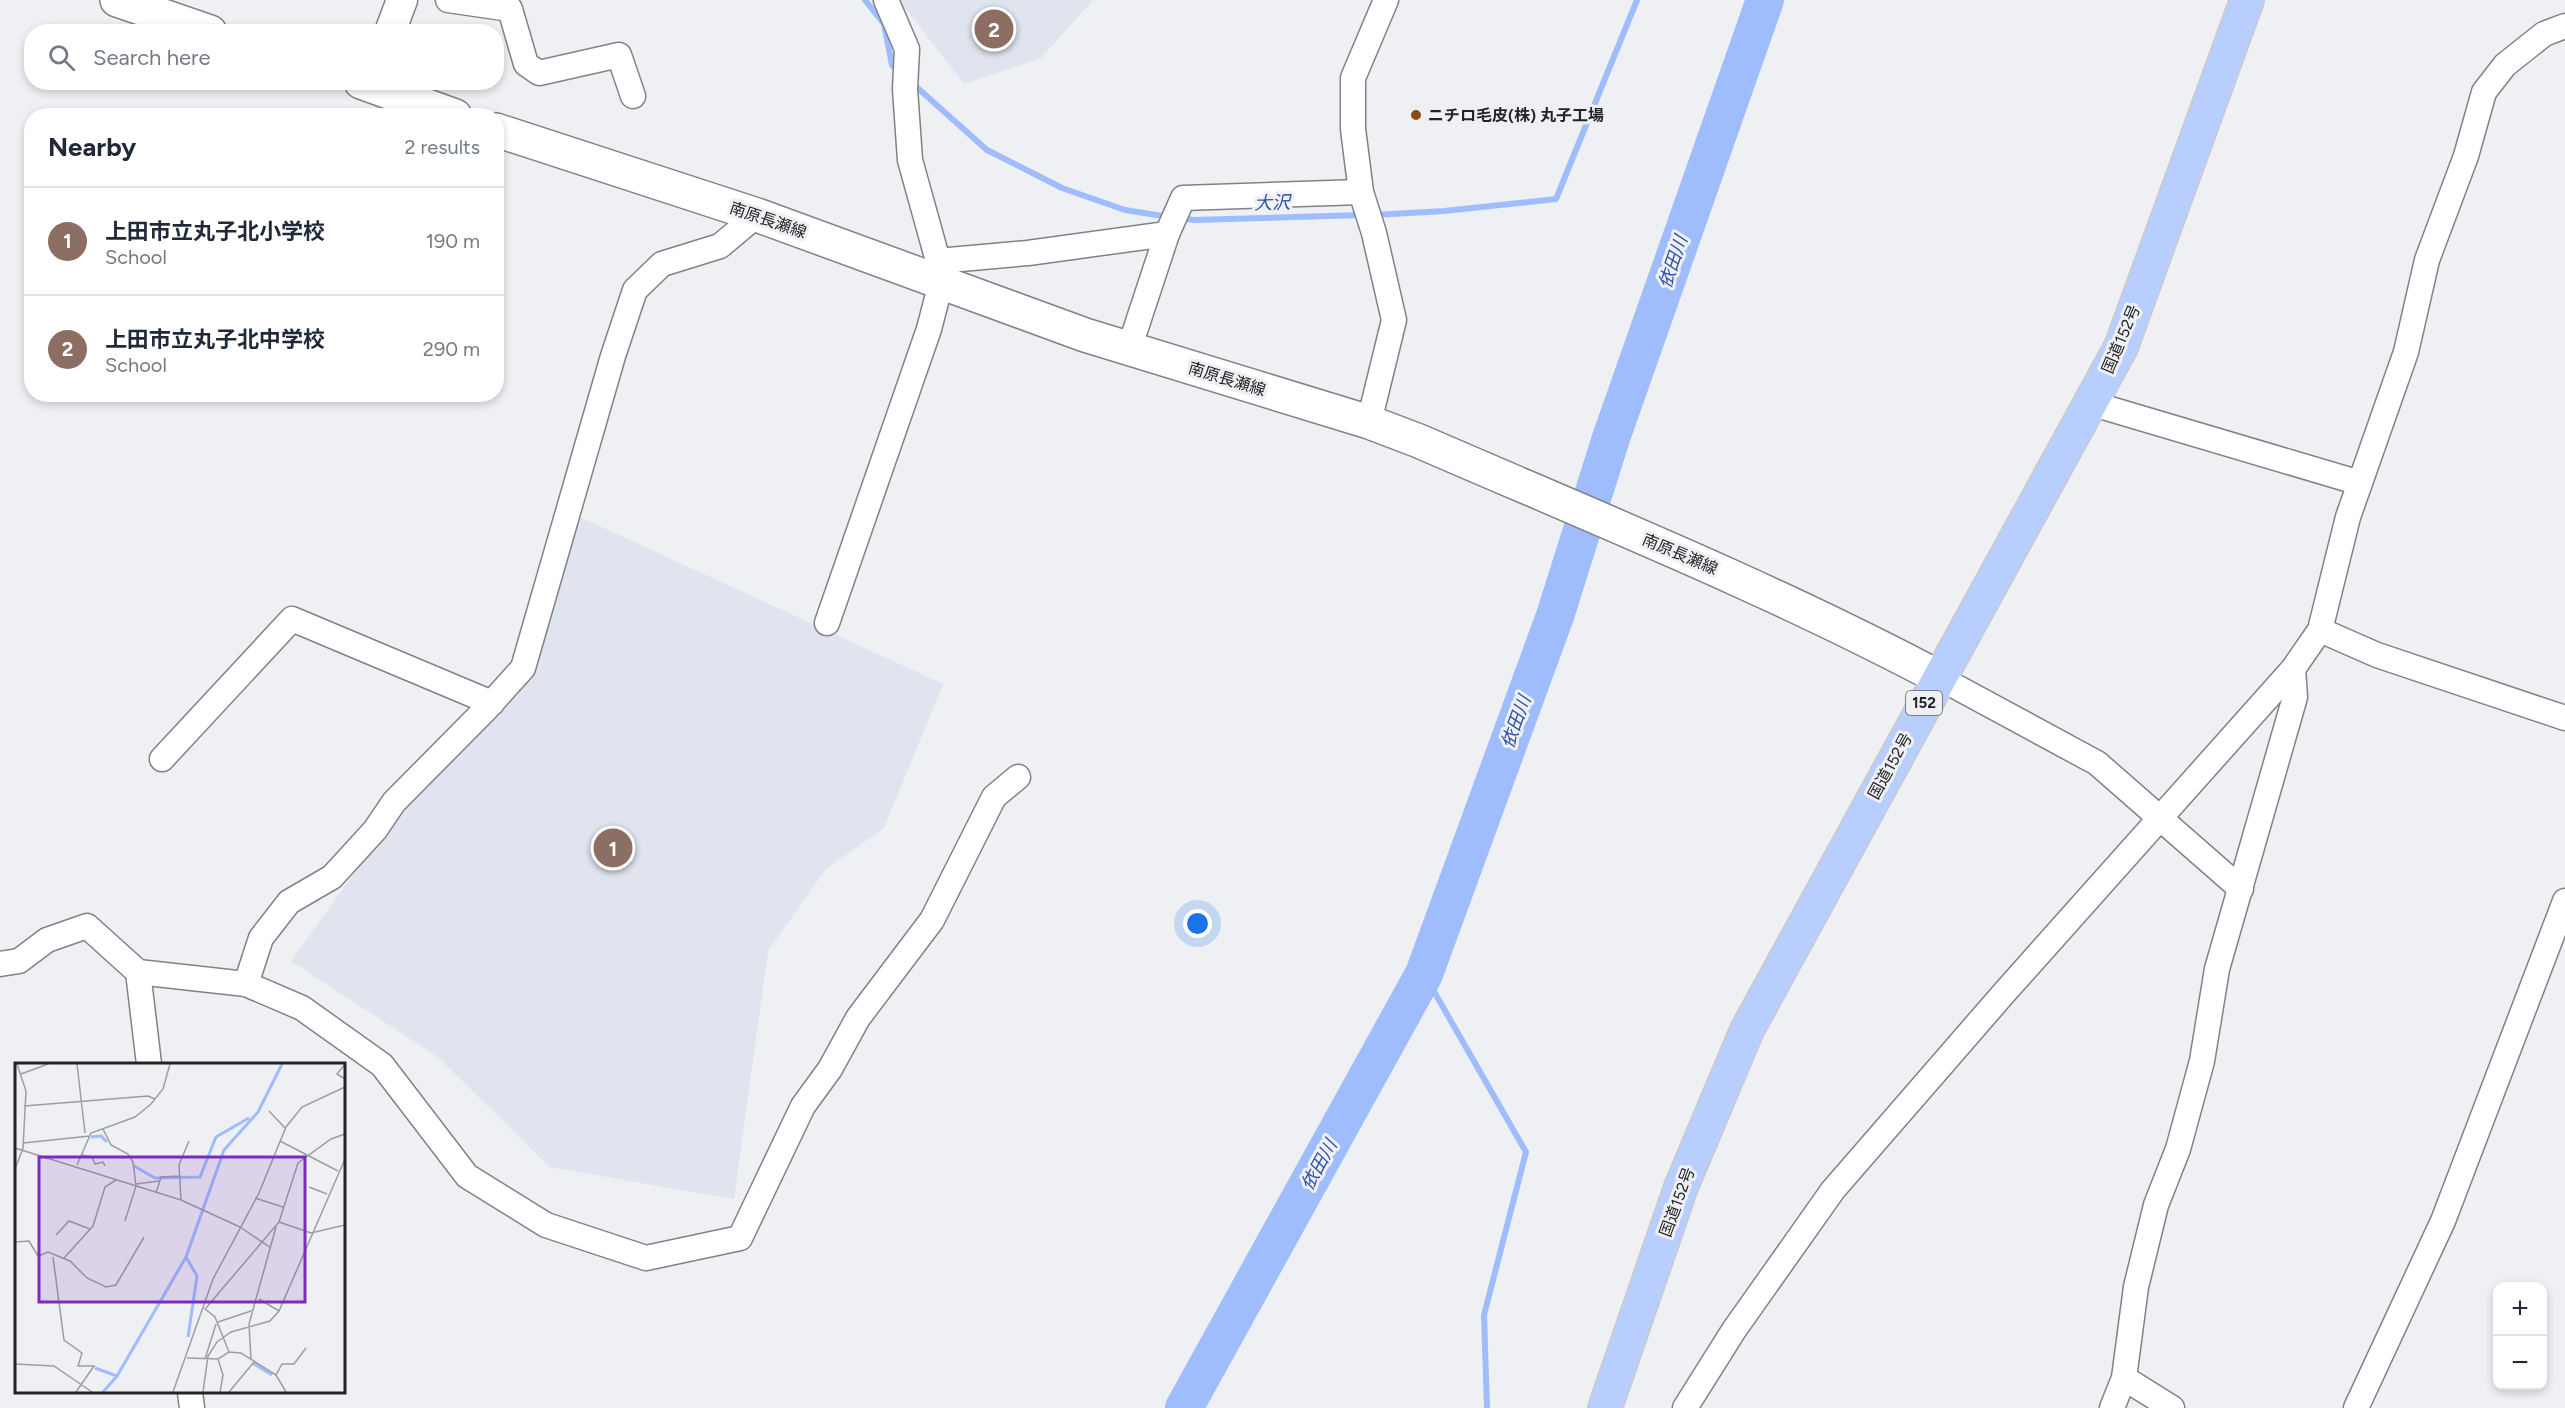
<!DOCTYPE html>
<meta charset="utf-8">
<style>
body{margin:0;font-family:Figtree,"Noto Sans JP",sans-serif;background:#f6f6f7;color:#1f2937}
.controls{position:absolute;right:18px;bottom:18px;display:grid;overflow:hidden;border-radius:12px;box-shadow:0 3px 9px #0003}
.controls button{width:54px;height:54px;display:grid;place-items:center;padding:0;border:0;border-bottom:2px solid #e0e1e3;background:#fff;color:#1f2937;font:30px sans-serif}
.you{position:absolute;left:1198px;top:924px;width:21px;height:21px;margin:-15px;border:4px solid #fff;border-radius:50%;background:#1a73e8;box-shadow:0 0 0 9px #1a73e833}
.badge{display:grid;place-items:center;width:39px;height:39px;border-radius:50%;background:#1a73e8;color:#fff;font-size:20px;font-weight:700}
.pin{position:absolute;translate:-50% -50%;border:3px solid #fff;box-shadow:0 2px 6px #0006}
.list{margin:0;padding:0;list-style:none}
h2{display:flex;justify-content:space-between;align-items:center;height:78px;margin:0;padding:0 24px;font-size:26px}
h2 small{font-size:20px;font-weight:400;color:#747a83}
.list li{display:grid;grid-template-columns:39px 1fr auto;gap:18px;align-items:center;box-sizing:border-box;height:108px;padding:0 24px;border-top:2px solid #e0e1e3}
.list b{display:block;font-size:22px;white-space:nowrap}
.list p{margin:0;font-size:20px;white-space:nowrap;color:#747a83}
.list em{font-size:20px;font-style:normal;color:#747a83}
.icon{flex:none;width:33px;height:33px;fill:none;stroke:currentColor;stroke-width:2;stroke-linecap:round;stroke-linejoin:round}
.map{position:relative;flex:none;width:2565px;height:1408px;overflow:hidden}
.search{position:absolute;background:#fff;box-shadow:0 3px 9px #0003;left:24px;top:24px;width:480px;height:66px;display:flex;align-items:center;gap:15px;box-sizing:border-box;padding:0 21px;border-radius:24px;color:#747a83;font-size:22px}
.panel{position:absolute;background:#fff;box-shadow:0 3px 9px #0003;left:24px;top:108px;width:480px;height:294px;border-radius:24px}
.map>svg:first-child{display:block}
.built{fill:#dfe4ee}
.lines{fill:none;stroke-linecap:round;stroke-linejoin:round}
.stream{stroke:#9fbdfc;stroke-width:6}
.river{stroke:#9fbdfc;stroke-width:38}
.minor-casing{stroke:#808285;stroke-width:27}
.tertiary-casing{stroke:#808285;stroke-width:33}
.secondary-casing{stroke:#808285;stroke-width:36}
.trunk-casing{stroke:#cacaca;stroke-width:36}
.minor{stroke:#fff;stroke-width:24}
.tertiary{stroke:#fff;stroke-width:30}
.secondary{stroke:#fff;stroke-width:33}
.trunk{stroke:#b8cefe;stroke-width:33}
.poi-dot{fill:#8c4b16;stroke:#eef0f3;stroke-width:2}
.labels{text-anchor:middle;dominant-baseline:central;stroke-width:6;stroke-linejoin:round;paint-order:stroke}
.shield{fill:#eef0f3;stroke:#606062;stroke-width:1.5}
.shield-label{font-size:15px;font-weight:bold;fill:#232324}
.poi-label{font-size:16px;font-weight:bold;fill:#232324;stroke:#eef0f3;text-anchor:start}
.street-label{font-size:16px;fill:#232324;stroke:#eef0f3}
.water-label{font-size:18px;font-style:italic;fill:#2c4fa9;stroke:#eef0f3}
.inset-river{fill:none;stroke:#9fbdfc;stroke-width:3}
.inset-road{fill:none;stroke:#9d9ea0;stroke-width:1.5}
.view{fill:#7b2cbf;fill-opacity:0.15;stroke:#7b2cbf;stroke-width:3}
.inset-edge{fill:none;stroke:#232324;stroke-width:3}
</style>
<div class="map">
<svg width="2565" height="1408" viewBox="0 0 2565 1408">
<rect width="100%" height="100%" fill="#eef0f3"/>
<g class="built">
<polygon points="899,0 1093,0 1041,58 964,84"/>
<polygon points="580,517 943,684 884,828 826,869 768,951 734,1199 549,1167 438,1057 291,961 399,811 534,673"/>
</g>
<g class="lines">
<g class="stream">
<polyline points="865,0 884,24 892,65 900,72"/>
<polyline points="912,83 987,150 1062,188 1125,210 1169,217"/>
<polyline points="1374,215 1444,211 1556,199 1637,0"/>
<polyline points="1179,218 1194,220 1363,215"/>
<polyline points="1424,974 1526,1152 1484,1315 1487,1408"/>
</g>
<polyline class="river" points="1184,1408 1424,974 1555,616 1611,438 1765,0"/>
<defs>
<g id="minor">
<polyline points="448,0 510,9 526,64 539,73 619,55 633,96"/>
<polyline points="938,261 1028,253 1167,234"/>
<polyline points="1129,349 1167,234 1183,198 1361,192"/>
<polyline points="2090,403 2360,483"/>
<polyline points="1369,422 1394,320 1374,233 1361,192 1353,129 1353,78 1386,0"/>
<polyline points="827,623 929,329 941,283 938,261 910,160 905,89 907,49 886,0"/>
<polyline points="2320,630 2377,655 2565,718"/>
<polyline points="1938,677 2097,763 2241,889"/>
<polyline points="162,759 292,619 492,703"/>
<polyline points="0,964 19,961 47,940 87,926 138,972 246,984 302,1008 382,1065 467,1176 546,1225 646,1258 740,1238 803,1106 830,1069 858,1018 932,920 994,797 1018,777"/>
<polyline points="138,972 149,1064"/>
<polyline points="246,984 261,938 289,902 332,877 375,830 394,802 487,708 523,668 613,356 635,290 662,264 720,246 757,215"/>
<polyline points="2124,1378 2172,1408"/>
<polyline points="190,1392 192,1408"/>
<polyline points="1685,1408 1734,1330 1833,1190 2004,993 2293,669 2320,630 2348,517 2406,352 2427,260 2466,156 2484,92 2505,65 2544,34 2565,26"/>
<polyline points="2112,1408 2124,1378 2136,1287 2156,1205 2178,1149 2202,1061 2217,969 2295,697 2293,669"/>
<polyline points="2356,1408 2443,1221 2565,901"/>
</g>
<polyline id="tertiary" points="390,32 402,0"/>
<g id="secondary">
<polyline points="117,0 210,32"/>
<polyline points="361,82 455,116"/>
<path d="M496 130 757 215 1085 335 1369 422 1419 441C1594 517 1770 588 1938 677"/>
</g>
<polyline id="trunk" points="1605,1408 1681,1187 1747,1030 2121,347 2247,0"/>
</defs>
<use href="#minor" class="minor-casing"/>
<use href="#tertiary" class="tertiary-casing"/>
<use href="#secondary" class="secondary-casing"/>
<use href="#trunk" class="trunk-casing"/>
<use href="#minor" class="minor"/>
<use href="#tertiary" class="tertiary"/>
<use href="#secondary" class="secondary"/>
<use href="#trunk" class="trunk"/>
</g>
<circle class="poi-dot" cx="1416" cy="115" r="6"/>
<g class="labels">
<rect class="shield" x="1906" y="691" width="36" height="24" rx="4.5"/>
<g class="shield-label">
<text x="1924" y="703">152</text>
</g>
<g class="poi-label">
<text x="1428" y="115">ニチロ毛皮(株) 丸子工場</text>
</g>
<g class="street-label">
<text transform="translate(768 220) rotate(19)">南原長瀬線</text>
<text transform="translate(2121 339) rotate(-67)">国道152号</text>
<text transform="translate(1227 379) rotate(17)">南原長瀬線</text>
<text transform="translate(1680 554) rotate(23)">南原長瀬線</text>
<text transform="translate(1890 766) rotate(-61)">国道152号</text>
<text transform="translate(1677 1202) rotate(-70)">国道152号</text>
</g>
<g class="water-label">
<text transform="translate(1272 203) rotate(-2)">大沢</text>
<text transform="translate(1673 262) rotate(-71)">依田川</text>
<text transform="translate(1516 722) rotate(-70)">依田川</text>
<text transform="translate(1319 1165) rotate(-61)">依田川</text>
</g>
</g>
<g transform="translate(15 1063)">
<rect width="330" height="330" fill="#eef0f3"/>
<path class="inset-river" d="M76 74 86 73 92 79M119 103 140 115 185 114 201 74 234 55M171 194 182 213 173 274M238 300 257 312M80 305 102 313M88 329 102 313 171 194 209 87 243 49 267 1"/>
<path class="inset-road" d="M62 1 70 70M330 1 322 11 330 16M6 11 33 1M9 43 133 33 140 36M254 48 270 65M88 66 96 82 113 91 118 99 121 123 110 158M265 78 323 108M8 80 75 73M0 85 166 137 225 164M66 92 77 94 80 101 88 99 90 103M62 102 76 70 120 54 136 41 148 26 155 1M0 106 8 85 11 28 2 1M121 121 144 118M294 124 312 131M141 130 146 114 165 113M240 135 268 144M166 137 164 102 174 78M264 159 296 170 330 162M225 164 256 185M41 172 54 158 75 166M0 179 14 178 23 193 33 189 55 198 72 215 91 224 101 222 129 174M38 194 49 277 67 290 63 303H79L61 329M49 195 78 163 90 124 101 117M244 236 264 248M189 245 200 254 214 289M191 245 264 159 283 100 316 76 330 71M203 259 239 247M172 295 203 296 214 289 226 290 261 312 271 329M190 296 201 261M203 296 208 312 205 329M236 296 234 261 261 164M0 301 39 303 77 329M261 312 267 301H279L291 285M158 329 198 216 244 130 271 64 287 44 330 24M188 329 193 293 202 279 216 269 255 258 264 248 330 96M214 329 239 299"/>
<path class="view" d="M24 94H290V239H24Z"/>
<rect width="330" height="330" class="inset-edge"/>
</g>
</svg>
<div class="controls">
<button>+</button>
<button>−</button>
</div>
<div class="you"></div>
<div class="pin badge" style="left:613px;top:848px;background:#8d6e63">1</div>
<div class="pin badge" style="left:994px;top:29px;background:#8d6e63">2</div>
<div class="search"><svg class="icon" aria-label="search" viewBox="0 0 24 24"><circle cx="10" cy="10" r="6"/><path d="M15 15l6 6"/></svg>Search here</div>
<section class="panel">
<h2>Nearby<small>2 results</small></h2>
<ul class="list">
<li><span class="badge" style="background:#8d6e63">1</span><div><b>上田市立丸子北小学校</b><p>School</p></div><em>190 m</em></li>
<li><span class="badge" style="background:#8d6e63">2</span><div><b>上田市立丸子北中学校</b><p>School</p></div><em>290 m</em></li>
</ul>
</section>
</div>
